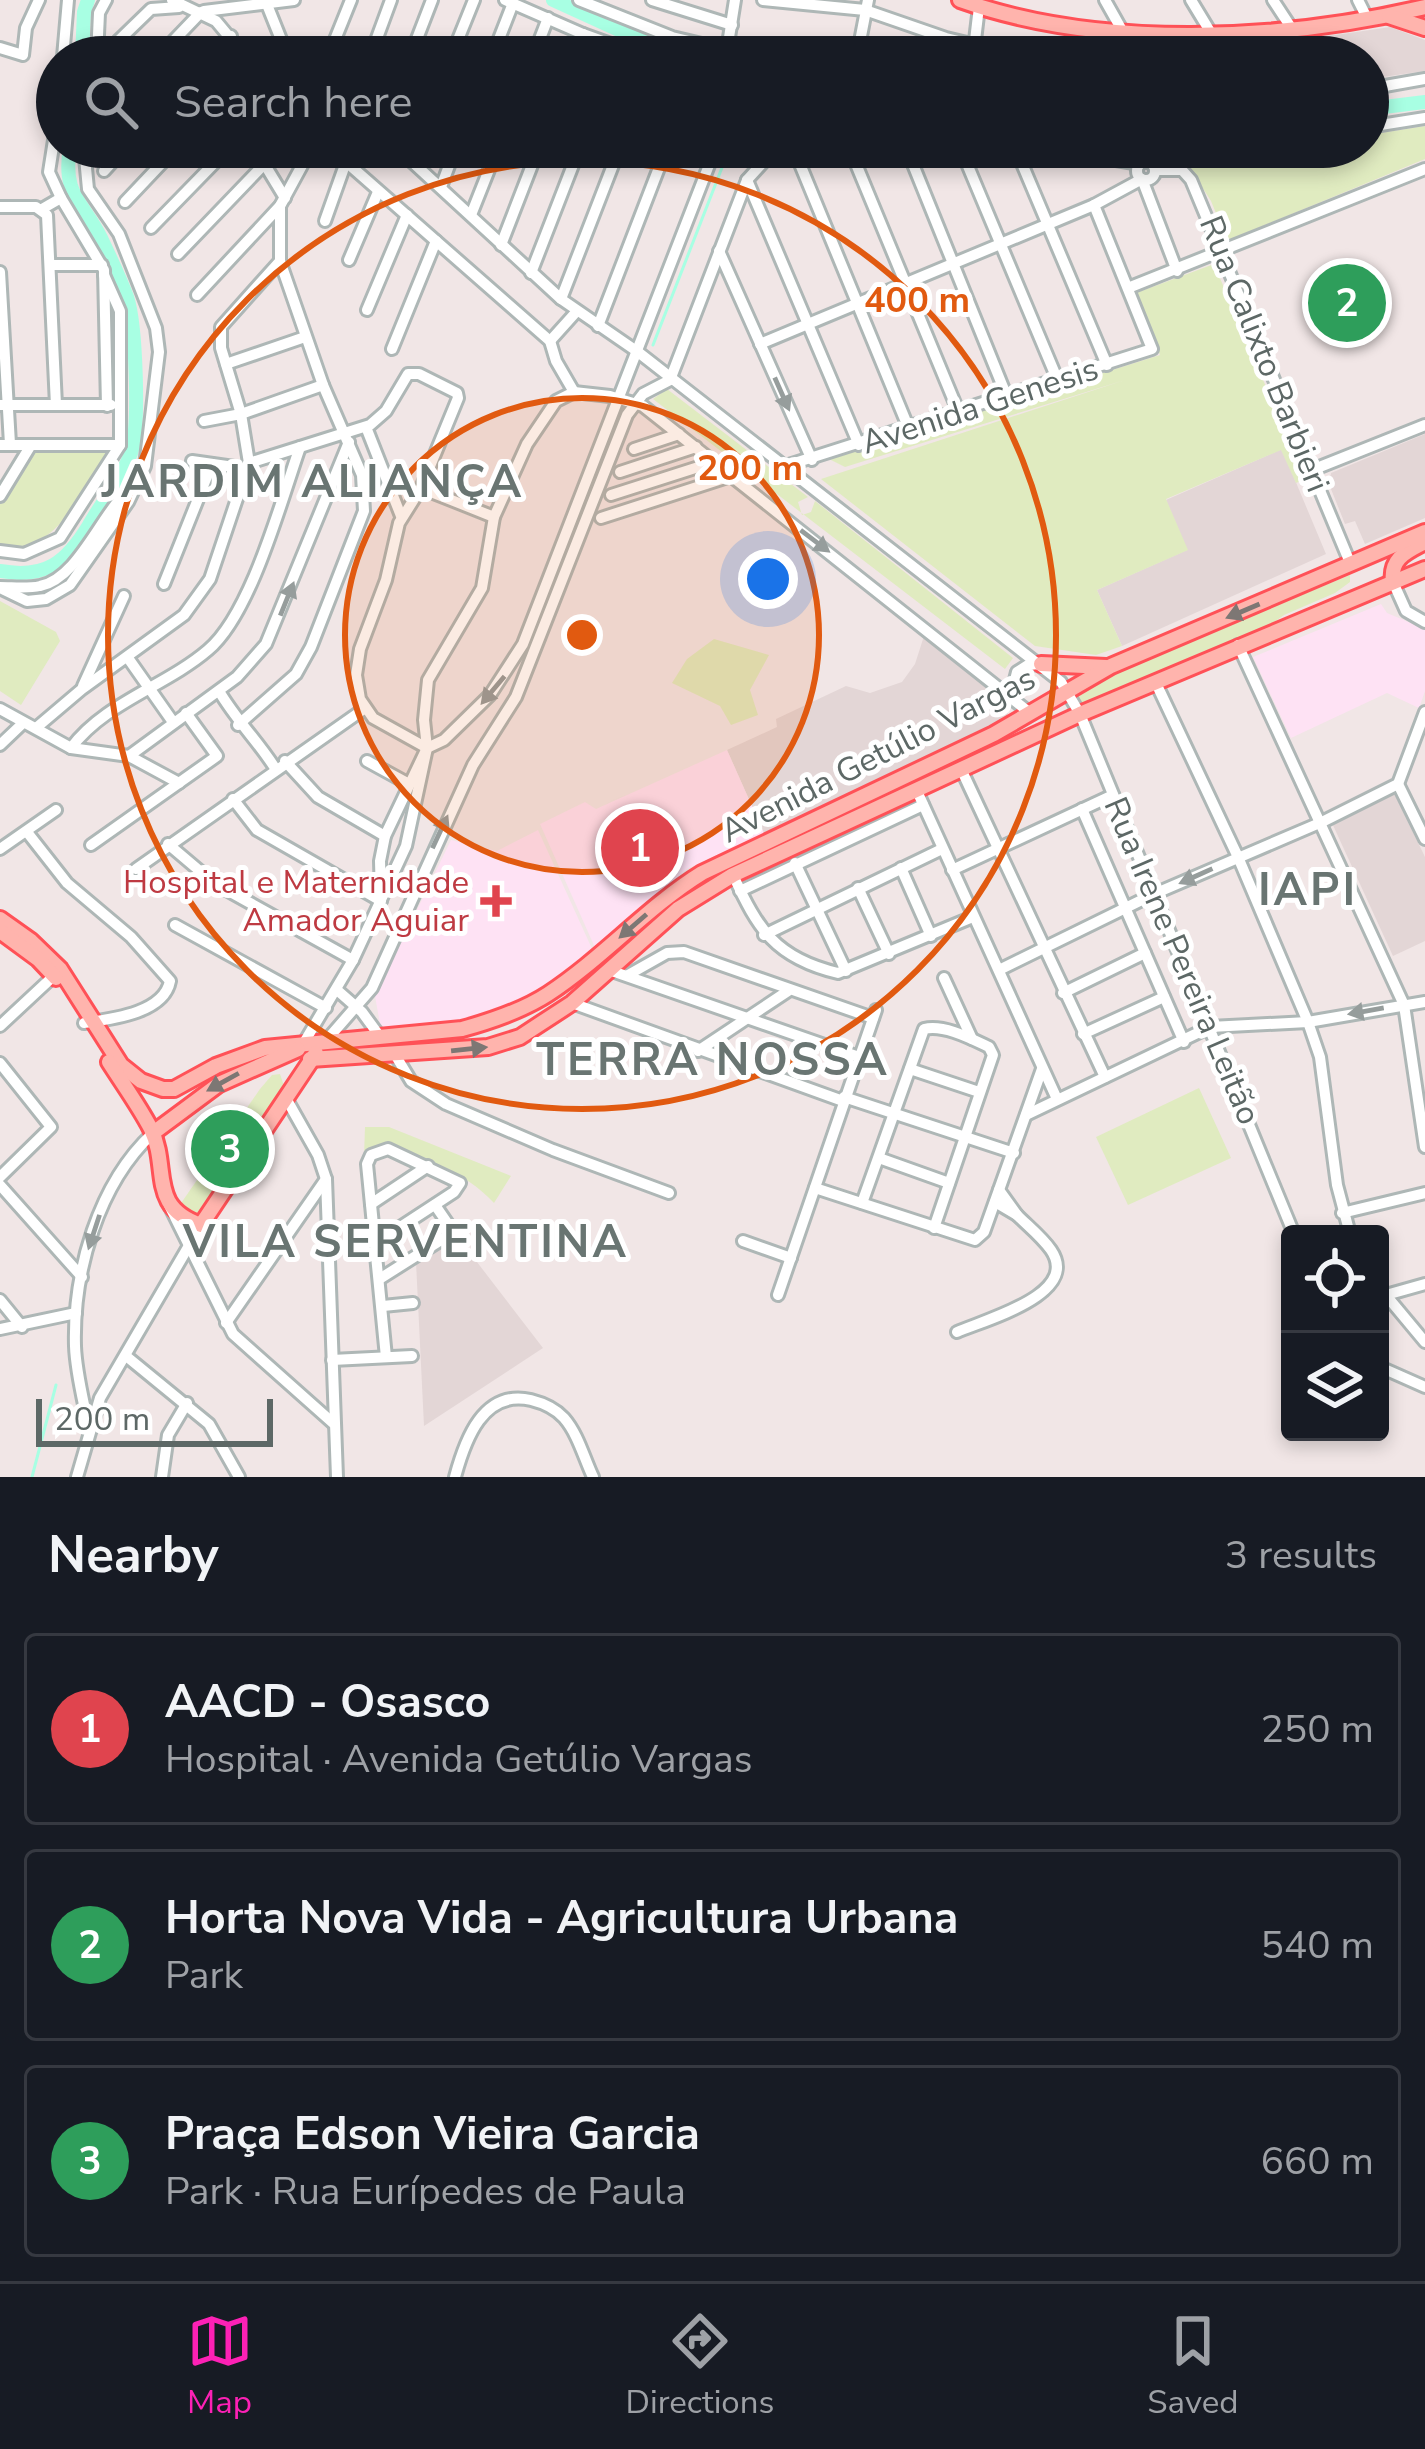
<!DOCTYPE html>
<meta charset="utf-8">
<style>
body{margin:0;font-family:"Nunito Sans",sans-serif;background:#20242c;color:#f1f3f6}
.controls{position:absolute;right:36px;bottom:36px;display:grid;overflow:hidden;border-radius:12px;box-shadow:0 6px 18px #0003}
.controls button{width:108px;height:108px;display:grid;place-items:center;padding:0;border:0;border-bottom:3px solid #363941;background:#171b24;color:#f1f3f6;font:60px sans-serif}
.scale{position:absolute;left:36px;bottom:30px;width:237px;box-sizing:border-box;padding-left:12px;border:6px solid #5d6866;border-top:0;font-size:33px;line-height:42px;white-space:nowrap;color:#5d6866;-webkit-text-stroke:9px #fff;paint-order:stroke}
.you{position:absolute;left:768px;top:579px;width:42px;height:42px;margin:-30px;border:9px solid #fff;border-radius:50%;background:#1a73e8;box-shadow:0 0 0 18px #1a73e833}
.badge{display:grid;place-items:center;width:78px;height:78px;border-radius:50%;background:#fc21b5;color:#fff;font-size:39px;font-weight:700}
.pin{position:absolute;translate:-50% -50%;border:6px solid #fff;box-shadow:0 3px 12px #0006}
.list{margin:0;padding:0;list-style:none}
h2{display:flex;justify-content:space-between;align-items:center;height:156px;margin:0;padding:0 48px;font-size:51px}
h2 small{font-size:39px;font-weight:400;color:#9ea1a6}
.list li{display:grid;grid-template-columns:78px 1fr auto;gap:36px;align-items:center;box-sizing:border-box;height:192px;margin:0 24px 24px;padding:0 24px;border:3px solid #363941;border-radius:12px}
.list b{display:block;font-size:45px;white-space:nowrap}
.list p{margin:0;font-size:39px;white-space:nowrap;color:#9ea1a6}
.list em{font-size:39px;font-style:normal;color:#9ea1a6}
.icon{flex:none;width:66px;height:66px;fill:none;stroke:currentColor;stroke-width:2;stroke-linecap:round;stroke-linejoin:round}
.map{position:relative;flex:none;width:1425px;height:1477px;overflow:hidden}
.search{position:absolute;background:#171b24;box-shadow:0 6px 18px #0003;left:36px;right:36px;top:36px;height:132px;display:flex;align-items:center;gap:30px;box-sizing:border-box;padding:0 42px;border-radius:66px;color:#9ea1a6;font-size:45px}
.sheet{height:804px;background:#171b24}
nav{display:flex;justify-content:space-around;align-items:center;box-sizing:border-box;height:168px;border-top:3px solid #363941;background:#171b24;font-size:33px;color:#9ea1a6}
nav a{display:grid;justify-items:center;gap:6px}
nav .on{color:#fc21b5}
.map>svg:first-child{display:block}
.education{fill:#e3d6d6}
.medical{fill:#fee2f4}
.green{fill:#e0ebc0}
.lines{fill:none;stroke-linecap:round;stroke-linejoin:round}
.stream{stroke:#a8ffe3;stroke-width:3}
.river{stroke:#a8ffe3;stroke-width:14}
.minor-casing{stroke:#aeb7b6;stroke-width:16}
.major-casing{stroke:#ff5157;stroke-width:20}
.minor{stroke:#fff;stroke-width:10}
.major{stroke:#ffb4ad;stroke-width:14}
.oneway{fill:#969d9c}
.oneway2{fill:#7d7774}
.ring{fill:none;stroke:#e15a10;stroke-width:6}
.health-dot{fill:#e0444e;stroke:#fff;stroke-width:4.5}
.labels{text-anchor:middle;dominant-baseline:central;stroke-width:10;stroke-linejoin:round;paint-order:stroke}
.street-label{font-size:33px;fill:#5d6866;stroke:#fff}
.health-label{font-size:33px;fill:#be3a42;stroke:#fff;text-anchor:end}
.district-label{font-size:45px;font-weight:bold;letter-spacing:3px;fill:#697572;stroke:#fff}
.centre{fill:#e15a10;stroke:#fff;stroke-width:6}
.ring-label{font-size:36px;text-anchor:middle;font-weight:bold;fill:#e15a10;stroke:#fff;stroke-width:10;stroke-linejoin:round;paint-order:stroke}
</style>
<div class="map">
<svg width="1425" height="1477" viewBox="0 0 1425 1477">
<rect width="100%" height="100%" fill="#f1e6e6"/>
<g class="education">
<polygon points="1390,27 1425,40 1425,71 1368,79 1368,57 1236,57 1234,50"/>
<polygon points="1425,434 1425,518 1365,544 1355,521 1345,524 1329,484 1331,473"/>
<polygon points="1282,449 1326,554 1122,646 1097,590 1187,550 1166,500"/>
<polygon points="924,636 1002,696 1009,706 1007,718 764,833 727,750 777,727 776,719 846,686 870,693 902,682 915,664"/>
<polygon points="1394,793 1425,857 1425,941 1393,956 1332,823"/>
<polygon points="457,1236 543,1348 424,1426 416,1262"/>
</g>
<g class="medical">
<polygon points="1381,604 1387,613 1425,629 1425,691 1419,708 1387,693 1291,738 1253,657"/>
<polygon points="727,750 764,833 687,869 596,950 540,824 585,802 596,809"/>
<polygon points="538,830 593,951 527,1001 435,1030 388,1030 380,1024 375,996 451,840 497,851"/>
</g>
<g class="green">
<polygon points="1425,126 1425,159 1231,239 1226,238 1211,201 1186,162 1297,147 1368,147 1368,135"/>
<polygon points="1214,264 1305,479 1296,483 1281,450 1166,499 1188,550 1097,590 1122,646 1096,655 1035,646 821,479 1125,380 845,467 829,459 1160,355 1136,293"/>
<polygon points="667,389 808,497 798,502 802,515 811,512 815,501 1013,658 1005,669 653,399"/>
<path d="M34 449 108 450C85 487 54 561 0 544V504Z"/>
<polygon points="1350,575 1350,582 1335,593 1284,615 1266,628 1081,707 1073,695 1137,663"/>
<polygon points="0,601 56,632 60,641 21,705 0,691"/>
<polygon points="714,639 769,655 750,690 758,715 731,725 720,706 672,683 687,659"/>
<polygon points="280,1074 284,1086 194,1218 177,1209 260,1089 272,1075"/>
<polygon points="1199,1088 1231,1158 1128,1205 1096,1137"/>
<path d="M365 1127H389L511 1176 494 1203C465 1171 425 1160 385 1145L364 1156Z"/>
</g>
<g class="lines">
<g class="stream">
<polyline points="653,345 730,147"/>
<polyline points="32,1477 56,1385"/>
</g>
<g class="river">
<polyline points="553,0 634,37 714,57"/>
<polyline points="82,57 84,12 88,0"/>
<polyline points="1368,109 1425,102"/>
<path d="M0 571C45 579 66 563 89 525 102 502 122 478 131 453 140 426 136 325 127 297 120 278 110 257 101 238 82 200 62 195 70 147"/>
</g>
<defs>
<g id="minor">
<polyline points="172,0 216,21 246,57"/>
<polyline points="505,0 583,34 647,57"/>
<polyline points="579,0 672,37 757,57"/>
<polyline points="652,0 732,25"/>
<polyline points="763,0 865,10 946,38 1026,57"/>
<polyline points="1105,0 1123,32"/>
<polyline points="1191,0 1211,33"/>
<polyline points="1273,0 1292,29"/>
<polyline points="1358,0 1367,18"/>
<polyline points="266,2 282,42 293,57"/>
<polyline points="204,11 294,0"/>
<polyline points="1113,32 1113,57"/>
<polyline points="1224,34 1232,57"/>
<polyline points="118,41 151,9 179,7"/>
<polyline points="0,48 23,55 26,28 39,0"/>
<polyline points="727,50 735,0"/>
<polyline points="63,57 68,0"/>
<polyline points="97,57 99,13 106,0"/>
<polyline points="158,57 201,12"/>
<polyline points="211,57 231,36"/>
<polyline points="328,57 351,0"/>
<polyline points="370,57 391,0"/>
<polyline points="410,57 432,0"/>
<polyline points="451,57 474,0"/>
<polyline points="492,57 513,3"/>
<polyline points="533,57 548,18"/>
<polyline points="574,57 583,34"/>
<polyline points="857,57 868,0"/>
<polyline points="973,57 979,7"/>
<polyline points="1368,89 1425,79"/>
<polyline points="57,121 49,172 61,198"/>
<polyline points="1368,127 1425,118"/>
<polyline points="329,147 550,341 556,361 574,392"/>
<polyline points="396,147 561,299 638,352 1061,682 1080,714 1294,1234"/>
<polyline points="793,147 909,429"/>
<polyline points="849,147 959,413"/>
<polyline points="906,147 1007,397"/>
<polyline points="960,147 1058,381"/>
<polyline points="1015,147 1107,365"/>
<polyline points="1039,147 1140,164"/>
<polyline points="1121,158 1235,147"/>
<circle cx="1146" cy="171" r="9"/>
<polyline points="265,165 285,198"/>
<polyline points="1155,170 1182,170 1191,180 1351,565"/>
<polyline points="104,171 126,147"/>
<polyline points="747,180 859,445"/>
<polyline points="441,187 456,147"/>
<polyline points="125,202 177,147"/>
<polyline points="0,207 36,207 47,215 56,405"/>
<polyline points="42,209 61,198 104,270 107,406"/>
<polyline points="471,215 498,147"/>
<polyline points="325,221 346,162"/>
<polyline points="151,228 230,147"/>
<polyline points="501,245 539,147"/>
<polyline points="719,251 812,460"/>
<polyline points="178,254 273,155"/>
<polyline points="349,260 378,192"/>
<polyline points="50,265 102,265"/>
<polyline points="0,272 10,444"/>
<polyline points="531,273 580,147"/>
<polyline points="1128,288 1425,169"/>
<polyline points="197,295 280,206 312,147"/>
<polyline points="561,299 620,147"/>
<polyline points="367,310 407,215"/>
<polyline points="598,326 667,147"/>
<polyline points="550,341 577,311"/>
<polyline points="760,344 1094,205 1142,179 1177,271"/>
<polyline points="392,349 436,241"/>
<polyline points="226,364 305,337"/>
<polyline points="0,405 111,405"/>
<polyline points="204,421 241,414 323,385"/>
<polyline points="366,427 401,516"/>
<polyline points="0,445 120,445"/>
<polyline points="634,449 679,434"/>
<polyline points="192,461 248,469"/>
<polyline points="249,463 370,425 386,411 408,374 419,374 457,393 458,398 421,488 399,523 386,580 360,649 356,675 360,699 373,718 427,748"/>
<polyline points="782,467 1152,349 1094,205"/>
<polyline points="1312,470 1425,425"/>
<polyline points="620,472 696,447"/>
<polyline points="421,488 494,517"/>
<polyline points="611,495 714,462"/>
<polyline points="0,496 31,445"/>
<polyline points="601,518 731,476"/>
<polyline points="0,551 24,554 60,538 120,445 120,311 104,275"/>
<polyline points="1393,582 1406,611 1425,622"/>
<polyline points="164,584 212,464"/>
<path d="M0 587C13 587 27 589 40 586 80 578 102 510 133 486"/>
<polyline points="0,588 27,601 46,599 70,585 128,502 145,466 159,352 156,328 119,234 88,189 84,147"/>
<polyline points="1238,645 1404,1005 1425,1147"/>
<polyline points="128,658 173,722"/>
<polyline points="1155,681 1238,857 1308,1022 1320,1057 1337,1185 1350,1234"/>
<polyline points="83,686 124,596"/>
<path d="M219 691C236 720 257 740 275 768"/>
<polyline points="1011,696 1017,672 1028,665 1040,664"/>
<polyline points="0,709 71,748 129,756 179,783"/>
<polyline points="238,725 296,674 311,647 364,511 362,475 323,385 280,261 280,206"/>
<polyline points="36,728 82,689 184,615 210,579 249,463 241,414 221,348 221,327 280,261"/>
<polyline points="0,745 22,724"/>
<path d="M71 748C104 703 166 686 208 650 251 614 281 501 300 447"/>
<polyline points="129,756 237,677 266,644 349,442"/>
<polyline points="285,761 318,797 385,836"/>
<polyline points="367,761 409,784"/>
<polyline points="962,771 1105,1077"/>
<polyline points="1398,784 1425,839"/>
<polyline points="917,791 1057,1099"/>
<polyline points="233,799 257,830 381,901"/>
<polyline points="1082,809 1184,1042"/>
<path d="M27 832 67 883 131 937 170 981C164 1013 112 1019 84 1023"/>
<polyline points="168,844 214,883 353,960"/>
<polyline points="91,845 217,756 186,713"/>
<polyline points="0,849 56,810"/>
<polyline points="795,863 846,971"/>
<polyline points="901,868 931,936"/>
<polyline points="136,869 364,709"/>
<polyline points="952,870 1113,795"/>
<path d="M733 875C758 929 775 958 838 973L973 917"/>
<polyline points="858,888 889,954"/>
<polyline points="740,891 923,805"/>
<polyline points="381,897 380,861 385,836 427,748 444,740 490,695 523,644 716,147"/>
<polyline points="175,925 326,1008"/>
<polyline points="764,935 942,849"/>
<polyline points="609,970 859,1057"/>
<polyline points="999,970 1154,894 1322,822 1398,784 1425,712"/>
<polyline points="628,975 667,953 684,952 873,1018"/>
<polyline points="944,978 972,1039"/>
<polyline points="337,990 362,1012 381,1038"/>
<polyline points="1063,993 1145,953"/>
<polyline points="572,1003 843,1101"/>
<polyline points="0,1026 59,971"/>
<polyline points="1083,1034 1164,997"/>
<polyline points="325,1042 372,988 473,765 516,697 627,415 643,394 670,380 747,180 777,147"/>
<polyline points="302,1046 353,960 406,846 427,748 424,720 428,680 482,588 494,517 527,444 556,401 574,392 610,396 643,406 1030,713"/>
<polyline points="698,1051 788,991"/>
<polyline points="394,1053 411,1081 446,1104 553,1150 669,1193"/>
<polyline points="0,1063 51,1127 0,1177"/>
<polyline points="910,1069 979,1092"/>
<polyline points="844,1097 1014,1153"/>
<polyline points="287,1100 318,1155 326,1179 337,1477"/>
<polyline points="1026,1115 1210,1027 1308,1022 1425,1002"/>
<polyline points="879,1158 949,1183"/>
<polyline points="0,1185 82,1277"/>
<polyline points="815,1188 975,1240 984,1232 1042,1069"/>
<polyline points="995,1202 1017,1215 999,1190"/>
<path d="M862 1203 924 1029C943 1024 970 1038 989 1047L993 1055 934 1228"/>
<polyline points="371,1204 428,1166"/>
<polyline points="169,1205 233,1334 333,1423"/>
<polyline points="1342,1213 1425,1193"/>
<polyline points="743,1241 791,1258"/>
<polyline points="376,1243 454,1192 460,1183 388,1149 371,1155 367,1164 386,1357"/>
<polyline points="381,1278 449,1235 448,1224 435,1205"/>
<polyline points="1380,1288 1425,1342"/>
<polyline points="778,1295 876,1010"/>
<polyline points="1386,1295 1425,1284"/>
<polyline points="0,1300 22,1327"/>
<polyline points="383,1306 413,1303"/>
<polyline points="226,1323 326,1179"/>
<polyline points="0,1329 76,1313"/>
<path d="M957 1332C987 1319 1081 1294 1051 1250 1042 1237 1028 1226 1017 1215"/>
<polyline points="126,1356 209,1424 239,1477"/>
<polyline points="332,1360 412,1356"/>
<polyline points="1380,1367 1425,1387"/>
<path d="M89 1429C84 1402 76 1374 75 1346 73 1272 98 1184 153 1133"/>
<polyline points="77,1477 100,1398 201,1225"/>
<polyline points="162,1477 168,1435 187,1403"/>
<path d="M455 1477C465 1440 483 1389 531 1400 543 1403 555 1408 564 1418 578 1434 584 1458 593 1477"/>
</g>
<g id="major">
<path d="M960 0C1101 50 1281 41 1425 7"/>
<polyline points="1389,16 1425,28"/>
<path d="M1393 582C1390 558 1406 552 1425 542"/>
<polyline points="1041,664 1106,667"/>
<path d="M0 919 31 941 60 969 121 1065 141 1081 163 1089H174L216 1066 265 1048 462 1029C491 1021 522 1011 548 994 603 958 647 907 702 873L994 734 1111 666 1425 532"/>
<polyline points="0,931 38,959 56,978"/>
<polyline points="310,1059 488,1047 520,1037 572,1003 678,909 733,875 1080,714 1425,569"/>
<path d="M109 1062C123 1084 139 1106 151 1129 170 1169 147 1206 201 1225L316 1053"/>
<polyline points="153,1133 219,1084 298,1049"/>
</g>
</defs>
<use href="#minor" class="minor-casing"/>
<use href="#major" class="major-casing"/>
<use href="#minor" class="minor"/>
<use href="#major" class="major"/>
</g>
<defs><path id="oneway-solid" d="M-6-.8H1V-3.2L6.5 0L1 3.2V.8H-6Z" transform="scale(3)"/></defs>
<g class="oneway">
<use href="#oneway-solid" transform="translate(782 394) rotate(66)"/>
<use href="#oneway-solid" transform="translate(815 541) rotate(37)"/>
<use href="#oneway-solid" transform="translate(287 599) rotate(-68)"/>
<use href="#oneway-solid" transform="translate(493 690) rotate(130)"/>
<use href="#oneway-solid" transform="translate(440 832) rotate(-65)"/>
<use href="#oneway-solid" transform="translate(1196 876) rotate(156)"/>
<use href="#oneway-solid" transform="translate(1366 1011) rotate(170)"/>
<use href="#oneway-solid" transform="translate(94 1232) rotate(108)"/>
</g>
<g class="oneway2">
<use href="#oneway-solid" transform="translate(1243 611) rotate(157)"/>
<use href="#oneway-solid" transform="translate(633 926) rotate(139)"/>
<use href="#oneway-solid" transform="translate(469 1049) rotate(-6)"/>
<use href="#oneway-solid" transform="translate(223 1082) rotate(151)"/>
</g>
<circle cx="582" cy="635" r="237" fill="#e15a10" fill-opacity=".12"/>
<g class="ring">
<circle cx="582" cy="635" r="237"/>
<circle cx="582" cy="635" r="474"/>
</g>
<path class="health-dot" d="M490 883h12v12h12v12h-12v12h-12v-12h-12v-12h12z"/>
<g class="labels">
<g class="street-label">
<text transform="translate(1264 354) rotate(68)">Rua Calixto Barbieri</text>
<text transform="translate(980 406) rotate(-18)">Avenida Genesis</text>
<text transform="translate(878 755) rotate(-27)">Avenida Getúlio Vargas</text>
<text transform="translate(1182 961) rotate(67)">Rua Irene Pereira Leitão</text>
</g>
<g class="health-label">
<text x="469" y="882">Hospital e Maternidade<tspan x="469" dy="38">Amador Aguiar</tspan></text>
</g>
<g class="district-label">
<text x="313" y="482">JARDIM ALIANÇA</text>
<text x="1308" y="890">IAPI</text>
<text x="713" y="1060">TERRA NOSSA</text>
<text x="406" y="1242">VILA SERVENTINA</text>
</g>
</g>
<circle cx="582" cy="635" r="18" class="centre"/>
<g class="ring-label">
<text x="917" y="312">400 m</text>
<text x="750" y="480">200 m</text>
</g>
</svg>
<div class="controls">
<button><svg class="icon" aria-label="locate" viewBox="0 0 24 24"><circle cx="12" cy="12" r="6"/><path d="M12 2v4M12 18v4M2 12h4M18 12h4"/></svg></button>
<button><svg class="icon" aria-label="layers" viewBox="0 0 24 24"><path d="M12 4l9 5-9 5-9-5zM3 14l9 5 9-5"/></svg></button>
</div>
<div class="scale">200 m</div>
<div class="you"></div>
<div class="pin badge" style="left:640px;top:848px;background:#e0444e">1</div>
<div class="pin badge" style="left:1347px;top:303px;background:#2e9e5b">2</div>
<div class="pin badge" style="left:230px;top:1149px;background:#2e9e5b">3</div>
<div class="search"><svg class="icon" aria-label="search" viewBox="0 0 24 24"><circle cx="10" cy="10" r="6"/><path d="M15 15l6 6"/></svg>Search here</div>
</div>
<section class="sheet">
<h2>Nearby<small>3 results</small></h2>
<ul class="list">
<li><span class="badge" style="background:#e0444e">1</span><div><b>AACD - Osasco</b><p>Hospital · Avenida Getúlio Vargas</p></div><em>250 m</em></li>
<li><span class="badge" style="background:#2e9e5b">2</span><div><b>Horta Nova Vida - Agricultura Urbana</b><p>Park</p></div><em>540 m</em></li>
<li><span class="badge" style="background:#2e9e5b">3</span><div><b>Praça Edson Vieira Garcia</b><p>Park · Rua Eurípedes de Paula</p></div><em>660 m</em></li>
</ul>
</section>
<nav>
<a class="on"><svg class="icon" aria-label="map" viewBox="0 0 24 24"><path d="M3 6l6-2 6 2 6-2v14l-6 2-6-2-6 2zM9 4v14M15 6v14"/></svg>Map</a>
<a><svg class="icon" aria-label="directions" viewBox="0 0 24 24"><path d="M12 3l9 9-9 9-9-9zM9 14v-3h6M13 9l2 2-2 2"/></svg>Directions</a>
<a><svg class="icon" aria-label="saved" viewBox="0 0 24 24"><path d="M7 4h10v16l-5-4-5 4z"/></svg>Saved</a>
</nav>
